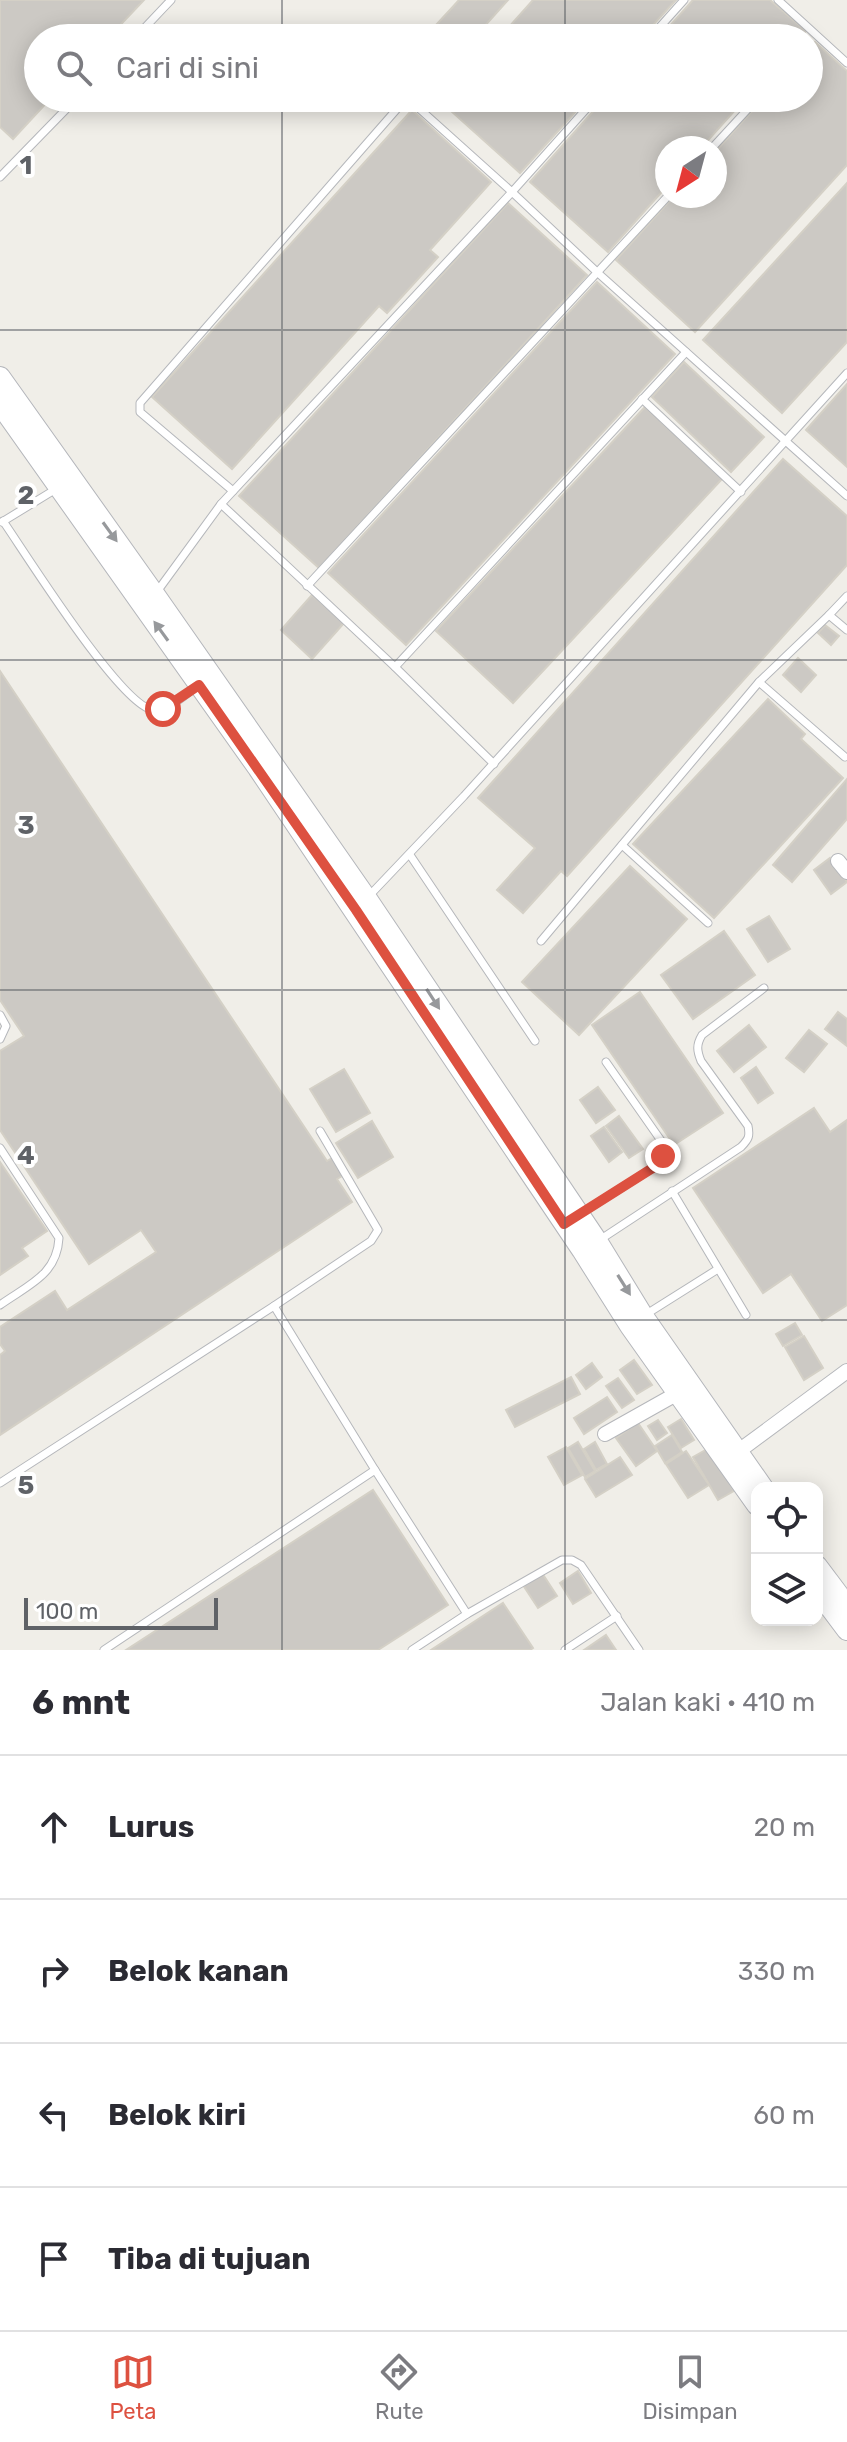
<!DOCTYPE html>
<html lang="id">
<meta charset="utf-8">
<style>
body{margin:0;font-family:Rubik,sans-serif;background:#f7f7f7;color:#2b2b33}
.controls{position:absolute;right:24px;bottom:24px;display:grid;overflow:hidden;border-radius:16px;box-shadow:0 4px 20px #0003}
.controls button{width:72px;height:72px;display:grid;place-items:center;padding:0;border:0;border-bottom:2px solid #e1e1e2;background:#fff;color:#2b2b33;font:40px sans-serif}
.compass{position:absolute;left:655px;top:136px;width:72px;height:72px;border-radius:50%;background:#fff;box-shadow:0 4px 20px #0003;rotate:216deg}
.scale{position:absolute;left:24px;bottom:20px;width:194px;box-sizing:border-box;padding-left:8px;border:4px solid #5f6267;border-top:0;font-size:22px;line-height:28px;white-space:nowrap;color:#5f6267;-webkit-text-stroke:6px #fff;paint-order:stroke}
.stop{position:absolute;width:24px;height:24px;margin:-18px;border:6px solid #dd5140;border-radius:50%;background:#fff}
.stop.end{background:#dd5140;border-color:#fff;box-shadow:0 2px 8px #0008}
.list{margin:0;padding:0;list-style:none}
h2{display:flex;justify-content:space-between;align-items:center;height:104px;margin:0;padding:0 32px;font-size:34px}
h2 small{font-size:26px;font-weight:400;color:#7c7c81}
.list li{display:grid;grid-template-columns:52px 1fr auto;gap:24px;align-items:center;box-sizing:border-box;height:144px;padding:0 32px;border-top:2px solid #e1e1e2}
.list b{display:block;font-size:30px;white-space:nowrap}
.list em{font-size:26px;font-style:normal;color:#7c7c81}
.icon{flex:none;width:44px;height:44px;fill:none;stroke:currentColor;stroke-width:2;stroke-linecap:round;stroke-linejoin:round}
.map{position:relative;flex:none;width:847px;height:1650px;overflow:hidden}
.search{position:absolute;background:#fff;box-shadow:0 4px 20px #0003;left:24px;right:24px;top:24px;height:88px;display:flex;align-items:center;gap:20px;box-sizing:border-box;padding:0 28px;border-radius:44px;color:#7c7c81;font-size:30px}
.sheet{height:680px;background:#fff}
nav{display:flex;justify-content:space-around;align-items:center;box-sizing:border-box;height:112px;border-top:2px solid #e1e1e2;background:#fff;font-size:22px;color:#7c7c81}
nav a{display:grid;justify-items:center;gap:4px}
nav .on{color:#dd5140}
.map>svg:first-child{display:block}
.building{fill:#ccc9c4;stroke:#d4d0c6;stroke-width:2}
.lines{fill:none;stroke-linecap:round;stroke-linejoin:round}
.lane-casing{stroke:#b5b7bb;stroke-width:9}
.street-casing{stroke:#b5b7bb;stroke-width:16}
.secondary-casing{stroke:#b4b6bb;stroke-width:22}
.lane{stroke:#fff;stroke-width:7}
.street{stroke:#fff;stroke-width:14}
.secondary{stroke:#fff;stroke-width:20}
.oneway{fill:#97999c}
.route{stroke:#dd5140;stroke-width:10}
.grid{fill:none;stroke:#5f6267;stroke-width:2;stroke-opacity:0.55}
.grid-label{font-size:26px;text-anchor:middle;font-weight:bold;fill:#5f6267;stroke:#fff;stroke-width:8;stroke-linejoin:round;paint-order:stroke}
</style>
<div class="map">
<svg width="847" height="1650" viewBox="0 0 847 1650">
<rect width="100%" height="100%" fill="#f0eee8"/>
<g class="building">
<polygon points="0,0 144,0 108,38 38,38 38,98 51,98 13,139 0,127"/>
<polygon points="459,0 508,0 474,38 424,38"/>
<polygon points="533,0 676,0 641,38 499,38"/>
<polygon points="693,0 770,0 806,31 800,38 659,38"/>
<polygon points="815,42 847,71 847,165 695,332 616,260 674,196 715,196 715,152 764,98 809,98 809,49"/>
<polygon points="445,98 588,98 520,173 441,102"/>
<polygon points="605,98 746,98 701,148 667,148 667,186 608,252 530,182"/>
<polygon points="412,110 491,182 430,250 438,257 387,313 379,306 232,469 152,397"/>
<polygon points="847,183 847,342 782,413 703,340"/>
<polygon points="508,203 587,275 319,568 239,496"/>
<polygon points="597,282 675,354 406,645 328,573"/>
<polygon points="684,362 764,437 731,472 652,397"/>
<polygon points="847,384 847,467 806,430"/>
<polygon points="645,407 722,479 513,703 436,631"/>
<polygon points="783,459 847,516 847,565 567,876 561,871 523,913 497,890 535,848 478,798"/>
<polygon points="312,595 344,623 312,659 281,630"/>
<polygon points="825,625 839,636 831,645 818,633"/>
<polygon points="798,658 816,675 801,692 783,675"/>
<polygon points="0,671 327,1161 332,1158 344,1175 337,1179 352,1202 0,1435 0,1355 5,1351 0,1344 0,1327 55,1291 67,1310 156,1252 141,1230 89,1264 0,1130 0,1051 24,1036 0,1000"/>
<polygon points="768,699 805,734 801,739 843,778 714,918 633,844"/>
<polygon points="847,779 847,819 792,882 773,865"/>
<polygon points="830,858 847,882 831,894 814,870"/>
<polygon points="630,866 687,919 579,1035 522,982"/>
<polygon points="769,916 790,949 768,962 747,929"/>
<polygon points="724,931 755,975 693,1019 661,975"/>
<polygon points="640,992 723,1113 674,1145 592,1025"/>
<polygon points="838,1012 847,1019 847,1046 825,1029"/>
<polygon points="749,1025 766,1047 734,1072 717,1051"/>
<polygon points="809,1030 827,1044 804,1072 786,1058"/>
<polygon points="756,1067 773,1093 758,1103 741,1078"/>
<polygon points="344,1069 370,1113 336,1132 310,1089"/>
<polygon points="598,1087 615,1110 596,1123 580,1100"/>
<polygon points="814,1108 830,1132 847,1120 847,1305 822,1321 791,1274 763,1293 693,1188"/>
<polygon points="619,1116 643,1149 629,1158 606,1126"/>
<polygon points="372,1121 393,1157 358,1178 336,1143"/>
<polygon points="604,1127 622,1152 609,1162 591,1136"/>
<polygon points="0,1162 47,1231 22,1248 28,1256 0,1275"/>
<polygon points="795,1323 802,1335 783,1346 776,1334"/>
<polygon points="804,1336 823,1368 804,1380 785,1347"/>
<polygon points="634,1360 652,1385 637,1394 620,1370"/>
<polygon points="592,1363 602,1377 586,1389 576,1375"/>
<polygon points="571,1377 580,1394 515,1427 506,1410"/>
<polygon points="618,1378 634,1400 622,1408 606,1386"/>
<polygon points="607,1397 617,1412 584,1434 574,1418"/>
<polygon points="681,1419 694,1440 681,1448 668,1427"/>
<polygon points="658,1420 667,1433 657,1440 648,1426"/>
<polygon points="638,1423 657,1451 636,1466 616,1438"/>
<polygon points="672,1435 682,1452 665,1463 655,1446"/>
<polygon points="578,1442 595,1471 585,1477 568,1448"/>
<polygon points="595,1442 607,1464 596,1470 584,1449"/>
<polygon points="566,1447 582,1475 564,1485 548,1457"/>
<polygon points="709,1448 734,1491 718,1500 693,1457"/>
<polygon points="686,1451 709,1485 688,1498 666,1464"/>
<polygon points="620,1457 632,1475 596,1497 585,1479"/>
<polygon points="373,1490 448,1605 378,1650 126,1650"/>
<polygon points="578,1571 591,1593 573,1604 560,1583"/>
<polygon points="542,1573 557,1596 538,1608 523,1585"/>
<polygon points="503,1603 533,1648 530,1650 431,1650"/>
<polygon points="606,1635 616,1650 584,1650"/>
</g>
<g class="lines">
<defs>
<g id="lane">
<polyline points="778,0 847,63"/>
<polyline points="135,38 171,0"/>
<polyline points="650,38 684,0"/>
<polyline points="712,148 758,98"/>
<polyline points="0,177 77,98"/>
<polyline points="642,399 741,492"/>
<polyline points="233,491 140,412 140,403 403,102 413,103 512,192 596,98"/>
<path d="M3 521C26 554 120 705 153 710 167 712 185 695 196 687"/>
<polyline points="2,522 56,489"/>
<polyline points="307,586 668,196"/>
<polyline points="156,593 221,504"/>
<polyline points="847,596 829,615 847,630"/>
<polyline points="395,667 686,352"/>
<polyline points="759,682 845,757"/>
<polyline points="494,764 395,667 221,504 512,192 598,273 847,496"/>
<polyline points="622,845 708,923"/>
<polyline points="410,855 535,1041"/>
<polyline points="368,897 464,796 847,373"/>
<polyline points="541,941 759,682 829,615"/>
<polyline points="0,1015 6,1026 0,1039"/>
<path d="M0 1148 59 1238C57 1275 28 1285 0 1305"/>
<polyline points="672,1191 746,1315"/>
<polyline points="580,1214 659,1164 664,1150 662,1142 606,1062"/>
<path d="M598 1241 741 1147C749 1139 750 1136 748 1126L701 1061C697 1051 696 1045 702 1035L764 988"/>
<polyline points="274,1306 371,1241 378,1230 320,1131"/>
<polyline points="645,1315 718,1269"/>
<polyline points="0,1483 274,1306 375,1470 467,1614"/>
<polyline points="104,1650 375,1470"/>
<polyline points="412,1650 467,1614 562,1560 572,1560 581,1565 639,1650"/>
<polyline points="565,1650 617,1616"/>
</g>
<g id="street">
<polyline points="838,861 847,872"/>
<polyline points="605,1434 678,1393"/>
<polyline points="732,1456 847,1371"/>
</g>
<g id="secondary">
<polyline points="0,377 155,595 367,899 597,1241 643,1316 763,1488"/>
<polyline points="0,404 258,768 582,1250 630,1326 757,1505"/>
<polyline points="817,1566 847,1606"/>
<polyline points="817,1590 847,1630"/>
</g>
</defs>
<use href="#lane" class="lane-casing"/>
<use href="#street" class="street-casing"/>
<use href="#secondary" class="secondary-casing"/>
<use href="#lane" class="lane"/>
<use href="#street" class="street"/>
<use href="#secondary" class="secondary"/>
</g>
<defs><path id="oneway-solid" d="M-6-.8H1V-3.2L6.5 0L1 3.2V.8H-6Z" transform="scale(2)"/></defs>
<g class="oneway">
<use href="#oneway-solid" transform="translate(110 532) rotate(54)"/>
<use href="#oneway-solid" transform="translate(161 631) rotate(-126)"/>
<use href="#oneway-solid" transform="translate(433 999) rotate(57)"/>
<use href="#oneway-solid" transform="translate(624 1285) rotate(58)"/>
</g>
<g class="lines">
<polyline class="route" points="163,709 199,685 356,910 564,1224 659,1164 663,1156"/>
</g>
<path class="grid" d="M282 0V38M565 0V38M282 98V1650M565 98V1650M0 330H847M0 660H847M0 990H847M0 1320H847"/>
<g class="grid-label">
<text x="26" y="174">1</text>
<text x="26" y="504">2</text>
<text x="26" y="834">3</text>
<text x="26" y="1164">4</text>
<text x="26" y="1494">5</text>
</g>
</svg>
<div class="controls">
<button><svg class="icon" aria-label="locate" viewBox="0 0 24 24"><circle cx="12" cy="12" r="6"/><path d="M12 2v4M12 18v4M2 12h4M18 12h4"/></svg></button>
<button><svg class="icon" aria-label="layers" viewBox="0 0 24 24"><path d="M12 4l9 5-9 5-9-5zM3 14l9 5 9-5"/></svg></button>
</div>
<svg class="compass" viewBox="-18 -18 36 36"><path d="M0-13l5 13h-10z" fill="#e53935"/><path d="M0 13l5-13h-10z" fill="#7c7c81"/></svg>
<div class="scale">100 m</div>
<div class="stop" style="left:163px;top:709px"></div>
<div class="stop end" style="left:663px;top:1156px"></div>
<div class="search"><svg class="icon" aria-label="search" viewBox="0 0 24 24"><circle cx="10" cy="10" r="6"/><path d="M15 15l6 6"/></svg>Cari di sini</div>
</div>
<section class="sheet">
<h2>6 mnt<small>Jalan kaki · 410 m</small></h2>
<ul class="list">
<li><svg class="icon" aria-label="ahead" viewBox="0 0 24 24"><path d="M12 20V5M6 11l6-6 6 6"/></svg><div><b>Lurus</b></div><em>20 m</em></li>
<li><svg class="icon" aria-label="right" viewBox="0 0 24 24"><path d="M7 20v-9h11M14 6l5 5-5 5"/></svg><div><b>Belok kanan</b></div><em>330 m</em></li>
<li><svg class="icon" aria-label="left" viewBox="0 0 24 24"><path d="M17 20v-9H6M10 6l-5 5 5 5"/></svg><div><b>Belok kiri</b></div><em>60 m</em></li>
<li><svg class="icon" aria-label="arrive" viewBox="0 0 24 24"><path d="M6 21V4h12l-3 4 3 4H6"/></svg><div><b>Tiba di tujuan</b></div></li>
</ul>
</section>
<nav>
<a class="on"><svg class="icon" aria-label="map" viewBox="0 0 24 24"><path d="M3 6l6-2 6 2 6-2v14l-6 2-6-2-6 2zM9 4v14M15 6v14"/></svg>Peta</a>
<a><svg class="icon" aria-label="directions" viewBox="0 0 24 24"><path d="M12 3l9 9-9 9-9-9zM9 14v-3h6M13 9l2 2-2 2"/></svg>Rute</a>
<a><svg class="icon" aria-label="saved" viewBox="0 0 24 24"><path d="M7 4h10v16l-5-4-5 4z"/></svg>Disimpan</a>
</nav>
